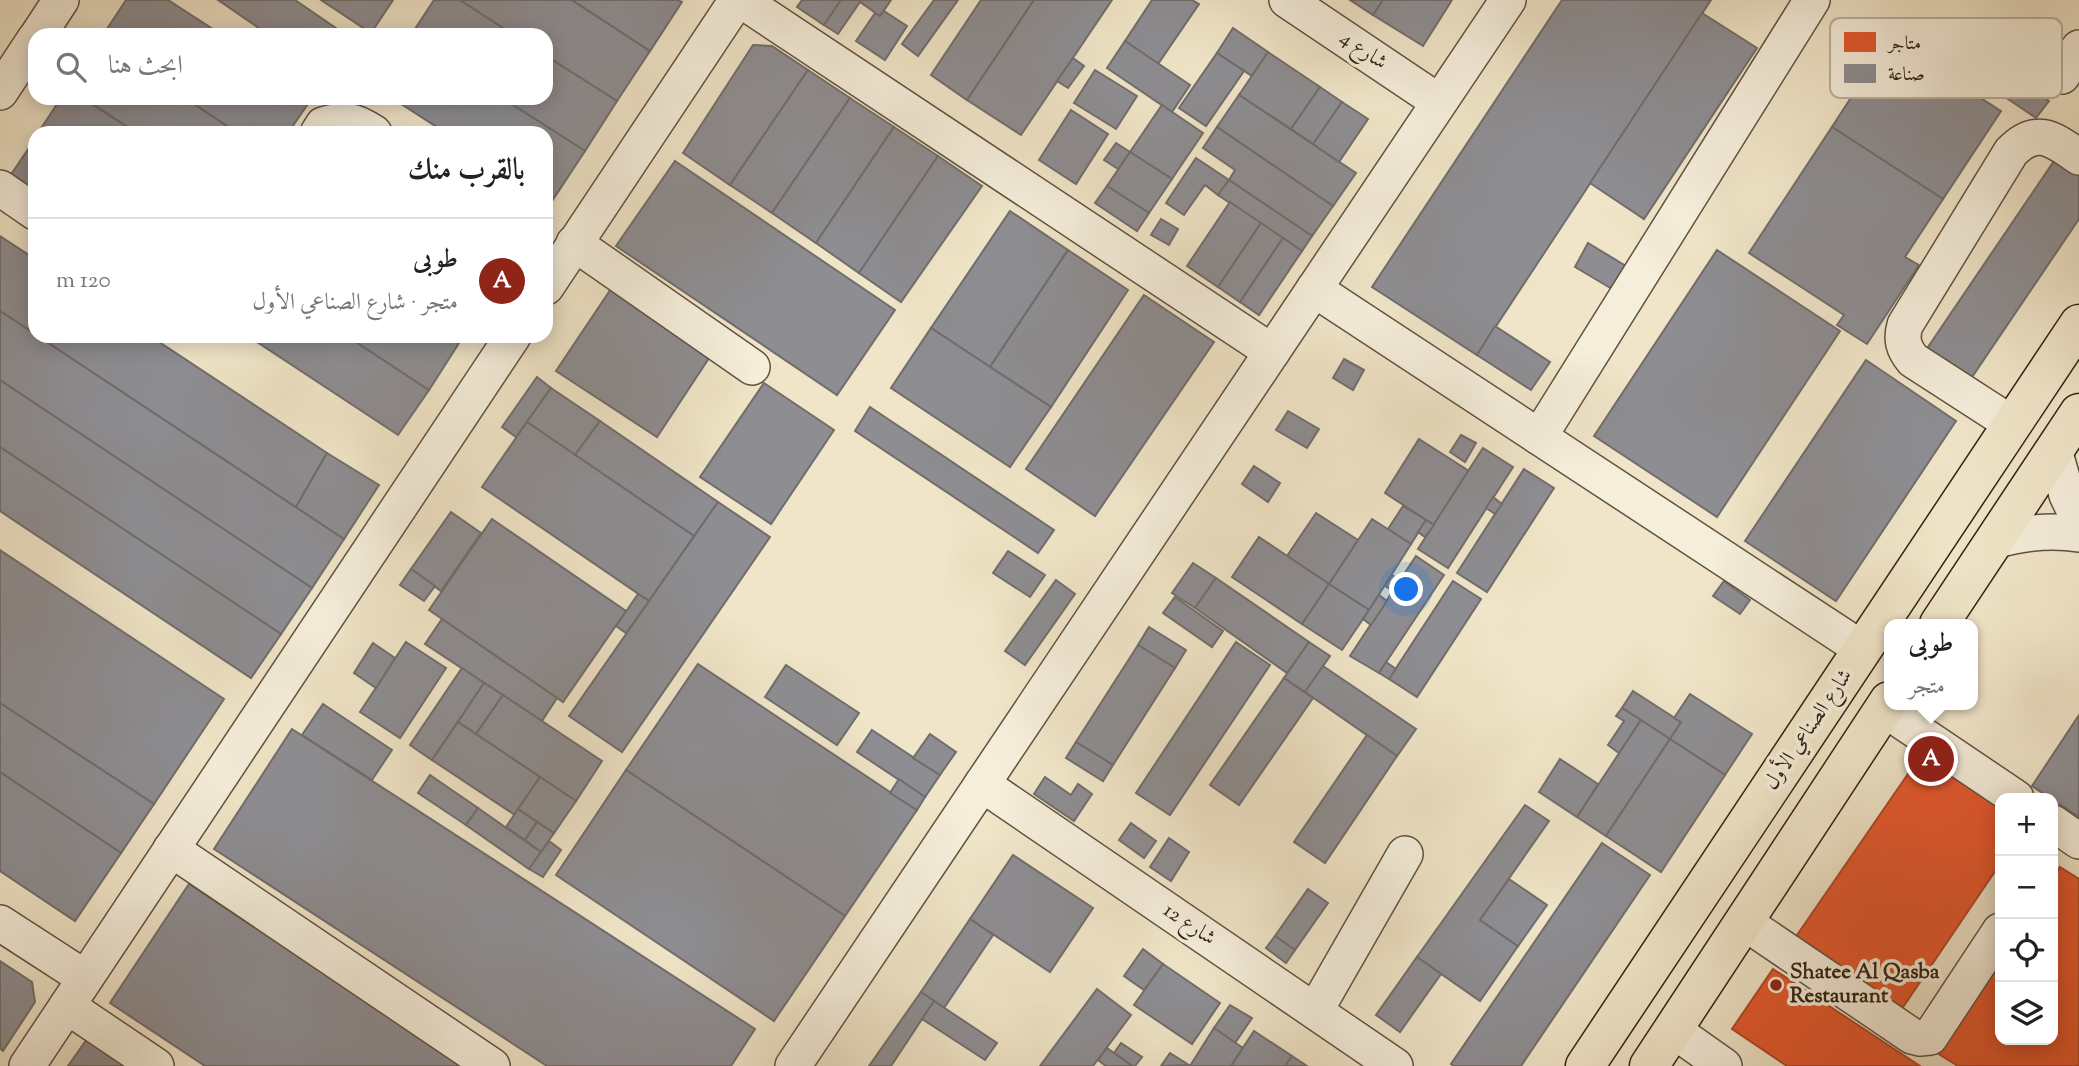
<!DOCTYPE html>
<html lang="ar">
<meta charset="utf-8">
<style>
body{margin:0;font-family:"Sorts Mill Goudy",Amiri,serif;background:#f6f6f6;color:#222;direction:rtl}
.controls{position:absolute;right:21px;bottom:21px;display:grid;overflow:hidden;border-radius:14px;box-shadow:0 4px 18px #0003}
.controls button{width:63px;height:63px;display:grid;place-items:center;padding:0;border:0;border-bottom:2px solid #e0e0e0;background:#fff;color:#222;font:35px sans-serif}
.you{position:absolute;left:1407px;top:590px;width:24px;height:24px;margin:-18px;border:5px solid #fff;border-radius:50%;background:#1a73e8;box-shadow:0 0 0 10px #1a73e833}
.badge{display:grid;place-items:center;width:46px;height:46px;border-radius:50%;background:#8f2418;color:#fff;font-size:23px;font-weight:700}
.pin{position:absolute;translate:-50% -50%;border:4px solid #fff;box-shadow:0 2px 7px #0006}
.popup{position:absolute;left:1884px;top:619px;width:94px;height:91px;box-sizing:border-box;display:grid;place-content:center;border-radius:14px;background:#fff;filter:drop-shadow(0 2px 5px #0005);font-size:23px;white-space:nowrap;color:#767676}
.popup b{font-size:26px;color:#222}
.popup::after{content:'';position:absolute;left:50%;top:100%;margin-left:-14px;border:14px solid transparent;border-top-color:#fff}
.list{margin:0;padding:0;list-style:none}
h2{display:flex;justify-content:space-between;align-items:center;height:91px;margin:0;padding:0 28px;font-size:30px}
h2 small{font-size:23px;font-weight:400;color:#767676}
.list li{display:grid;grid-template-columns:46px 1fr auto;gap:21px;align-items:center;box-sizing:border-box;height:126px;padding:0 28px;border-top:2px solid #e0e0e0}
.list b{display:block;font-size:26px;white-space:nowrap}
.list p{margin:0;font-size:23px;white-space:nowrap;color:#767676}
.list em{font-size:23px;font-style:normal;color:#767676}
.icon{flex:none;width:38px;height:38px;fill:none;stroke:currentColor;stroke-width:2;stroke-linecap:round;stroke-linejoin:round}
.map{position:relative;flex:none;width:2079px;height:1066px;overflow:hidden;direction:ltr}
.search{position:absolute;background:#fff;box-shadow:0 4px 18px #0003;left:28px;top:28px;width:525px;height:77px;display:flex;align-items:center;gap:18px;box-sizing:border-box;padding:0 24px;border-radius:21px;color:#767676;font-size:26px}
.panel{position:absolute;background:#fff;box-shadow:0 4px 18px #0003;left:28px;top:126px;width:525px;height:217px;border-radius:21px;direction:rtl}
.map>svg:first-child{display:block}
.shops{fill:#e4572e;stroke:#ae4726;stroke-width:2}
.industry{fill:#8d8d92;stroke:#716d6c;stroke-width:2}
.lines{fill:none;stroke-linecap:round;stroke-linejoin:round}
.minor-casing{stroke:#615240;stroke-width:38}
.major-casing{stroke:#312113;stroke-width:41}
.minor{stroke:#f5eedb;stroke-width:35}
.major{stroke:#f0e5c8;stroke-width:38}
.poi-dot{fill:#8f2418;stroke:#f5eedb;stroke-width:2.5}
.labels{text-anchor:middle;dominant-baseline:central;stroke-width:7;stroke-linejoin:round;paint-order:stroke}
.street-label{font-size:21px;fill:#312113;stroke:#f5eedb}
.poi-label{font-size:21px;font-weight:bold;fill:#312113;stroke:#f5eedb;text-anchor:start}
.key{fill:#f5eedb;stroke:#bab09f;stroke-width:2}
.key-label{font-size:19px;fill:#312113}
</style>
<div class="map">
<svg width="2079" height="1066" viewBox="0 0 2079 1066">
<rect width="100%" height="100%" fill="#f0e5c8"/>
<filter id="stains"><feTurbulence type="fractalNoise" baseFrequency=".00286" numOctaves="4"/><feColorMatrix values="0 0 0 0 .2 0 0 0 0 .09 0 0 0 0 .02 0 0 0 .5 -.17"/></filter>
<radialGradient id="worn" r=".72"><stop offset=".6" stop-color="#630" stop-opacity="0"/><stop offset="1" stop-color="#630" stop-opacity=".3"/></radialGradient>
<g class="shops">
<polygon points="1930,742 2000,798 2000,864 1901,1010 1795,938"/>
<polygon points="2060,867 2079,879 2079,1066 1958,1066 1937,1053 2000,958 2000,1040 2053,1040 2053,878"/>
<polygon points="1773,969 1920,1066 1787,1066 1732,1029"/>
</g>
<g class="industry">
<polygon points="126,0 168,0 222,35 103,35"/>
<polygon points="218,0 295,0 346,35 269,35"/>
<polygon points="321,0 393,0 371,33"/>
<polygon points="434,0 460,0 514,35 411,35"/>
<polygon points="460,0 572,0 650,51 617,101 546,56 546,35 514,35"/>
<polygon points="572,0 678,0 682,2 650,51"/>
<polygon points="802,0 841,0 824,25 797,7"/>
<polygon points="841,0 891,0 880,16 860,2 838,34 824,25"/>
<polygon points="934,0 958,0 918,56 902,44"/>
<polygon points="981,0 1034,0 967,100 931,75"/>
<polygon points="1034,0 1112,0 1021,135 967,100"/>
<polygon points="1152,0 1192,0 1199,4 1158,64 1125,41"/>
<polygon points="1350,0 1383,0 1373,15"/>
<polygon points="1383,0 1452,0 1423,46 1373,15"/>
<polygon points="1562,0 1711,0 1477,355 1372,287"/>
<polygon points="884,11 907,26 885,60 856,41 875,13 880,16"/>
<polygon points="1702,13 1757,48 1644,219 1590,183"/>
<polygon points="1233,28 1268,52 1252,76 1217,53"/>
<polygon points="1889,39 2001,111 1943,199 1832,127"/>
<polygon points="1125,41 1190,85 1172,112 1107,68"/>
<polygon points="753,45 772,46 808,70 730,185 683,153"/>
<polygon points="1268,52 1320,87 1291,129 1239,95"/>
<polygon points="1217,53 1244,71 1206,126 1179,108"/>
<polygon points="2008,55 2019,63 1998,92 1988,84"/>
<polygon points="546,56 617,101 585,151 502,98 546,98"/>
<polygon points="1073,58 1084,66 1068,88 1057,81"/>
<polygon points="808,70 850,98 772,213 730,185"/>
<polygon points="1095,70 1137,96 1116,129 1074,103"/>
<polygon points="2018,79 2049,101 2036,118 2005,97"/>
<polygon points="1320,87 1342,102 1313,144 1291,129"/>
<polygon points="1239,95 1356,173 1333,206 1217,127"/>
<polygon points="61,98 83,98 137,133 38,133"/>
<polygon points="83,98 185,98 238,133 137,133"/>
<polygon points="185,98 312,98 288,133 238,133"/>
<polygon points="392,98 502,98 585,151 552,201 546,197 546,133 446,133"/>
<polygon points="850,98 894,127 816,243 772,213"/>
<polygon points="1342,102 1368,119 1339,162 1313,144"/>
<polygon points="1162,105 1203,133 1172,179 1130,152"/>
<polygon points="1071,110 1108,134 1076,184 1039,160"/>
<polygon points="894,127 938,156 859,273 816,243"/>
<polygon points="1217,127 1333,206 1312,236 1229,180 1235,170 1203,148"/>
<polygon points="1832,127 1943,199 1905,257 1919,265 1867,344 1837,325 1844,315 1749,253"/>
<polygon points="35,139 35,197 8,179"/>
<polygon points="1116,143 1130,152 1118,169 1104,160"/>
<polygon points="1130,152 1172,179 1149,213 1107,186"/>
<polygon points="938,156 982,186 901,302 859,273"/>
<polygon points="1196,158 1229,180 1218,195 1205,185 1184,215 1166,203"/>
<polygon points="2056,158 2079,174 2079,219 1970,380 1926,350"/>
<polygon points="675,161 895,310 837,395 616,246"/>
<polygon points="1229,180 1312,236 1302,251 1218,195"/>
<polygon points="1107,186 1149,213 1137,231 1095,203"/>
<polygon points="1230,202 1261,223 1218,287 1187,266"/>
<polygon points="1010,211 1068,250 990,367 931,328"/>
<polygon points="1161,219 1178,229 1169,245 1151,235"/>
<polygon points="1261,223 1283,238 1240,302 1218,287"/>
<polygon points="0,236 35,259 35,334 0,311"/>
<polygon points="1283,238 1302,251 1259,315 1240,302"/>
<polygon points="1588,243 1626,266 1612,289 1575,267"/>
<polygon points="1068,250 1128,290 1051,407 990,367"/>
<polygon points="1717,250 1840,331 1717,517 1594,436"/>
<polygon points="611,289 711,355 657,437 556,371"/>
<polygon points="1144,295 1214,342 1095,516 1026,469"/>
<polygon points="0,311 35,334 35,336 38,336 344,539 312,588 0,380"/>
<polygon points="1495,326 1550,362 1531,390 1477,355"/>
<polygon points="931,328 1051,407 1010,467 891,388"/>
<polygon points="38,336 150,336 327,453 296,507"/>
<polygon points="248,336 347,336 429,390 398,435"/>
<polygon points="347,336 449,336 459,343 429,390"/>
<polygon points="1344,359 1364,370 1353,390 1333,378"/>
<polygon points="1866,360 1956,421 1836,601 1745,541"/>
<polygon points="537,377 551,388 516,437 502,427"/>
<polygon points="0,380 312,588 281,634 0,447"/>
<polygon points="764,383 834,430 771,524 700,477"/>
<polygon points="551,388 600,421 575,455 527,422"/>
<polygon points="870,407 1054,530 1038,553 855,431"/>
<polygon points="1288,411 1319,429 1307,448 1276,430"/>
<polygon points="600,421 718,502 694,536 575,455"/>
<polygon points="527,422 694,536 649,601 482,487"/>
<polygon points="1461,435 1476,443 1465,462 1450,452"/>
<polygon points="1419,439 1469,471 1434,525 1385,493"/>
<polygon points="0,447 281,634 251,678 0,511"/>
<polygon points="1483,448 1513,467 1448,568 1418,549"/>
<polygon points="327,453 379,485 344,539 296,507"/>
<polygon points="1254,466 1280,483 1268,502 1242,484"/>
<polygon points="1524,469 1554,488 1487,592 1457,573"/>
<polygon points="1493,497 1502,504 1495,514 1486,508"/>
<polygon points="718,502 770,537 622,752 569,716"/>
<polygon points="1403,506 1426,520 1411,544 1388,529"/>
<polygon points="451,512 481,533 441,591 411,569"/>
<polygon points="1316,513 1358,540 1329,584 1287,556"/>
<polygon points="492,519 626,611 563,702 429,610"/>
<polygon points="1372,519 1411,544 1369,610 1329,584"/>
<polygon points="1426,520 1434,525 1425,537 1418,532"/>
<polygon points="1259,537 1329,584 1302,624 1232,577"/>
<polygon points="0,550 224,699 154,804 0,703"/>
<polygon points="1008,551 1045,575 1030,597 993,573"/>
<polygon points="1416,556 1444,575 1379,673 1350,656"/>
<polygon points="1193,563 1216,578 1195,608 1172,593"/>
<polygon points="411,569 435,586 424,601 400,585"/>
<polygon points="1392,575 1400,580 1393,591 1385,586"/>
<polygon points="1216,578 1309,642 1287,673 1195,608"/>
<polygon points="1056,580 1075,594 1025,665 1005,651"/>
<polygon points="1453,581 1481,599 1417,697 1389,679"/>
<polygon points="1724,581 1750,600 1740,614 1713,596"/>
<polygon points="1329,584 1369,610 1342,650 1302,624"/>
<polygon points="638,594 649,601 626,633 616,626"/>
<polygon points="1379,595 1387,601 1371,625 1363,619"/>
<polygon points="1175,597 1223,631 1212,647 1163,613"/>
<polygon points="442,619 557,698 542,721 425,644"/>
<polygon points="1149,627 1186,650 1175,668 1138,645"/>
<polygon points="406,642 446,668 400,738 360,712"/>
<polygon points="1236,642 1270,665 1170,815 1136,793"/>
<polygon points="1309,642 1330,656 1305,692 1284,678"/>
<polygon points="373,643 395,658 376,688 354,673"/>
<polygon points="1138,645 1175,668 1113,765 1076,742"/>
<polygon points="1386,662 1396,669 1389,679 1379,673"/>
<polygon points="698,664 917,810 845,916 626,770"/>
<polygon points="786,665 859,713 837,745 765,697"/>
<polygon points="1323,666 1416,729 1397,756 1305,692"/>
<polygon points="462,668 484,683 432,760 410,745"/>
<polygon points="1284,678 1313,698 1239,805 1210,785"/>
<polygon points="484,683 503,695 476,734 458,722"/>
<polygon points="1633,691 1681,722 1670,739 1622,708"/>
<polygon points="1690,694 1752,734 1725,775 1670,739 1681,722 1674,718"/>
<polygon points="503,695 602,761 576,801 476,734"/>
<polygon points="0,703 154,804 121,853 0,772"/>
<polygon points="323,704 392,750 372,780 302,735"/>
<polygon points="1622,708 1641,720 1619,753 1608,745 1624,721 1616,716"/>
<polygon points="2079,715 2079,817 2032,786"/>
<polygon points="1641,720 1670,739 1606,836 1577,817"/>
<polygon points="458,722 540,777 515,815 432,760"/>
<polygon points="292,729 755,1029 731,1066 547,1066 214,849"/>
<polygon points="872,730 940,775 925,797 857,752"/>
<polygon points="930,734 956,752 940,775 913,758"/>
<polygon points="1367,735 1397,756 1325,863 1294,842"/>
<polygon points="1670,739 1725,775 1661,872 1606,836"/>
<polygon points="1076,742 1113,765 1103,781 1066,758"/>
<polygon points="1560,759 1598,784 1577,817 1539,792"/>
<polygon points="626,770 845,916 774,1021 556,875"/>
<polygon points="0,772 121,853 75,921 0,871"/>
<polygon points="430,775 478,808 466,825 418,793"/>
<polygon points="540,777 576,801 554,833 518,809"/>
<polygon points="1045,777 1071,795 1078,784 1092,794 1074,821 1034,794"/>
<polygon points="899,779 925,797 917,810 890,793"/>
<polygon points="1525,805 1549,821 1480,920 1518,946 1480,1001 1417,957"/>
<polygon points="478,808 541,852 529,869 466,825"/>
<polygon points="518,809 537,822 525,840 506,827"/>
<polygon points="537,822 554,833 541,852 525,840"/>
<polygon points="1131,823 1156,841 1144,858 1119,840"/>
<polygon points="1169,838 1189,852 1171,881 1150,867"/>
<polygon points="549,841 561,850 543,877 529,869"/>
<polygon points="1602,843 1650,875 1521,1066 1454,1066 1451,1064"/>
<polygon points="1013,855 1093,908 1050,972 970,919"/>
<polygon points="1509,879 1547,905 1518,946 1480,920"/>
<polygon points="189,884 464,1066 205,1066 110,1003"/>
<polygon points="1308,889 1328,903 1295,950 1275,936"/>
<polygon points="970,919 993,935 944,1008 921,992"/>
<polygon points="1275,936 1295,950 1286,963 1266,948"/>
<polygon points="1143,949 1163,964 1144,990 1124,976"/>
<polygon points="1417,957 1441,974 1400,1032 1376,1015"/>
<polygon points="0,961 32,982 35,1002 3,1051 0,1048"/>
<polygon points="1163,964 1220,1003 1192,1044 1134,1005"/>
<polygon points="1097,989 1131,1015 1093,1066 1040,1066"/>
<polygon points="921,992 934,1001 891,1066 869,1066"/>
<polygon points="934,1001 997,1043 985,1060 922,1019"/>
<polygon points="1230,1005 1252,1018 1235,1043 1214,1028"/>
<polygon points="1214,1028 1243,1048 1231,1066 1190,1066"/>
<polygon points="1254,1031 1292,1056 1285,1066 1231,1066"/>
<polygon points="89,1036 134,1066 68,1066"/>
<polygon points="1121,1043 1142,1057 1135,1066 1132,1066 1114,1053"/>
<polygon points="1107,1048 1114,1053 1132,1066 1106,1066 1098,1060"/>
<polygon points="1170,1053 1189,1065 1161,1066"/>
<polygon points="1292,1056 1307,1066 1285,1066"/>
</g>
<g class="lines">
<defs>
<g id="minor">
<polyline points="741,0 1272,352"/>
<polyline points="1287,0 1439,102"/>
<polyline points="38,35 61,0"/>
<polyline points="2062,76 2079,48"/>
<polyline points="0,92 35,39"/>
<path d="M318 133 323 125C346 118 354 120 374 133"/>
<polyline points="0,188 35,212"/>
<polyline points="574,243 752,367"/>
<polyline points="546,287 737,0"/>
<polyline points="1314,289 1862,649"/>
<path d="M2012 424 1913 360C1903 348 1901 339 1905 325L2011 152C2037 125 2054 140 2079 157"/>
<polyline points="1539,437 1812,0"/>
<polyline points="2054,450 2067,495 2079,520"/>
<path d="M1994 541C2022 533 2049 529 2079 534"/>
<polyline points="1884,709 2016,798"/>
<polyline points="982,784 1395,1066"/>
<polyline points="2053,823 2079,841"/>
<polyline points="171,849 492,1066"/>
<polyline points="1744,922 1912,1036 1920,1038 1930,1037 2000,931"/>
<polyline points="0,923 85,978"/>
<polyline points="67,1006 156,1066"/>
<polyline points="1315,1011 1405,854"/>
<polyline points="1673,1030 1724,1066"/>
<polyline points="27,1066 513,336"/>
<polyline points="793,1066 1508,0"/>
</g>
<g id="major">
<polyline points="1939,624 2079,413"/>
<polyline points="1585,1066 2079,324"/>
<polyline points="1649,1066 1889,701"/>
</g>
</defs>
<use href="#minor" class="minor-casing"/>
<use href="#major" class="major-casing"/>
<use href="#minor" class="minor"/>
<use href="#major" class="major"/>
</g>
<circle class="poi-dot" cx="1776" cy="985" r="7"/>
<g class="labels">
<g class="street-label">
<text transform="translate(1363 51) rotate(34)">شارع 4</text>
<text transform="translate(1809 730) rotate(-56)">شارع الصناعي الأول</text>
<text transform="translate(1189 925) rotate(34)">شارع 12</text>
</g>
<g class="poi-label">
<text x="1790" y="973">Shatee Al Qasba<tspan x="1790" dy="24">Restaurant</tspan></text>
</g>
</g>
<rect x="1830" y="18" width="232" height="80" rx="10" class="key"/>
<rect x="1844" y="32" width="32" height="20" fill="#e4572e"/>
<rect x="1844" y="64" width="32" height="19" fill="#8d8d92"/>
<g class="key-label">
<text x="1888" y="49">متاجر</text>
<text x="1888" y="80">صناعة</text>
</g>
<rect width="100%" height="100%" filter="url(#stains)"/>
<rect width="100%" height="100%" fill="url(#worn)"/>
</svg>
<div class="controls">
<button>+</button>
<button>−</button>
<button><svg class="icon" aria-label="locate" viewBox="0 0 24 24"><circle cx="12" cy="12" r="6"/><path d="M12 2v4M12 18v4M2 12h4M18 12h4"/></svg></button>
<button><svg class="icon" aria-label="layers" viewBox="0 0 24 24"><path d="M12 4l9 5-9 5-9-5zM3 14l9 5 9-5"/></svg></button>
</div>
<div class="you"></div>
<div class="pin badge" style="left:1931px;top:759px">A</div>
<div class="popup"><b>طوبى</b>متجر</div>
<div class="search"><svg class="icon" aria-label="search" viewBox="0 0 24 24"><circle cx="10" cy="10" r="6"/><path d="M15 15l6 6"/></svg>ابحث هنا</div>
<section class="panel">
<h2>بالقرب منك<small></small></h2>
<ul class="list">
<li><span class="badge">A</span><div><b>طوبى</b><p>متجر · شارع الصناعي الأول</p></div><em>120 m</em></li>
</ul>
</section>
</div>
